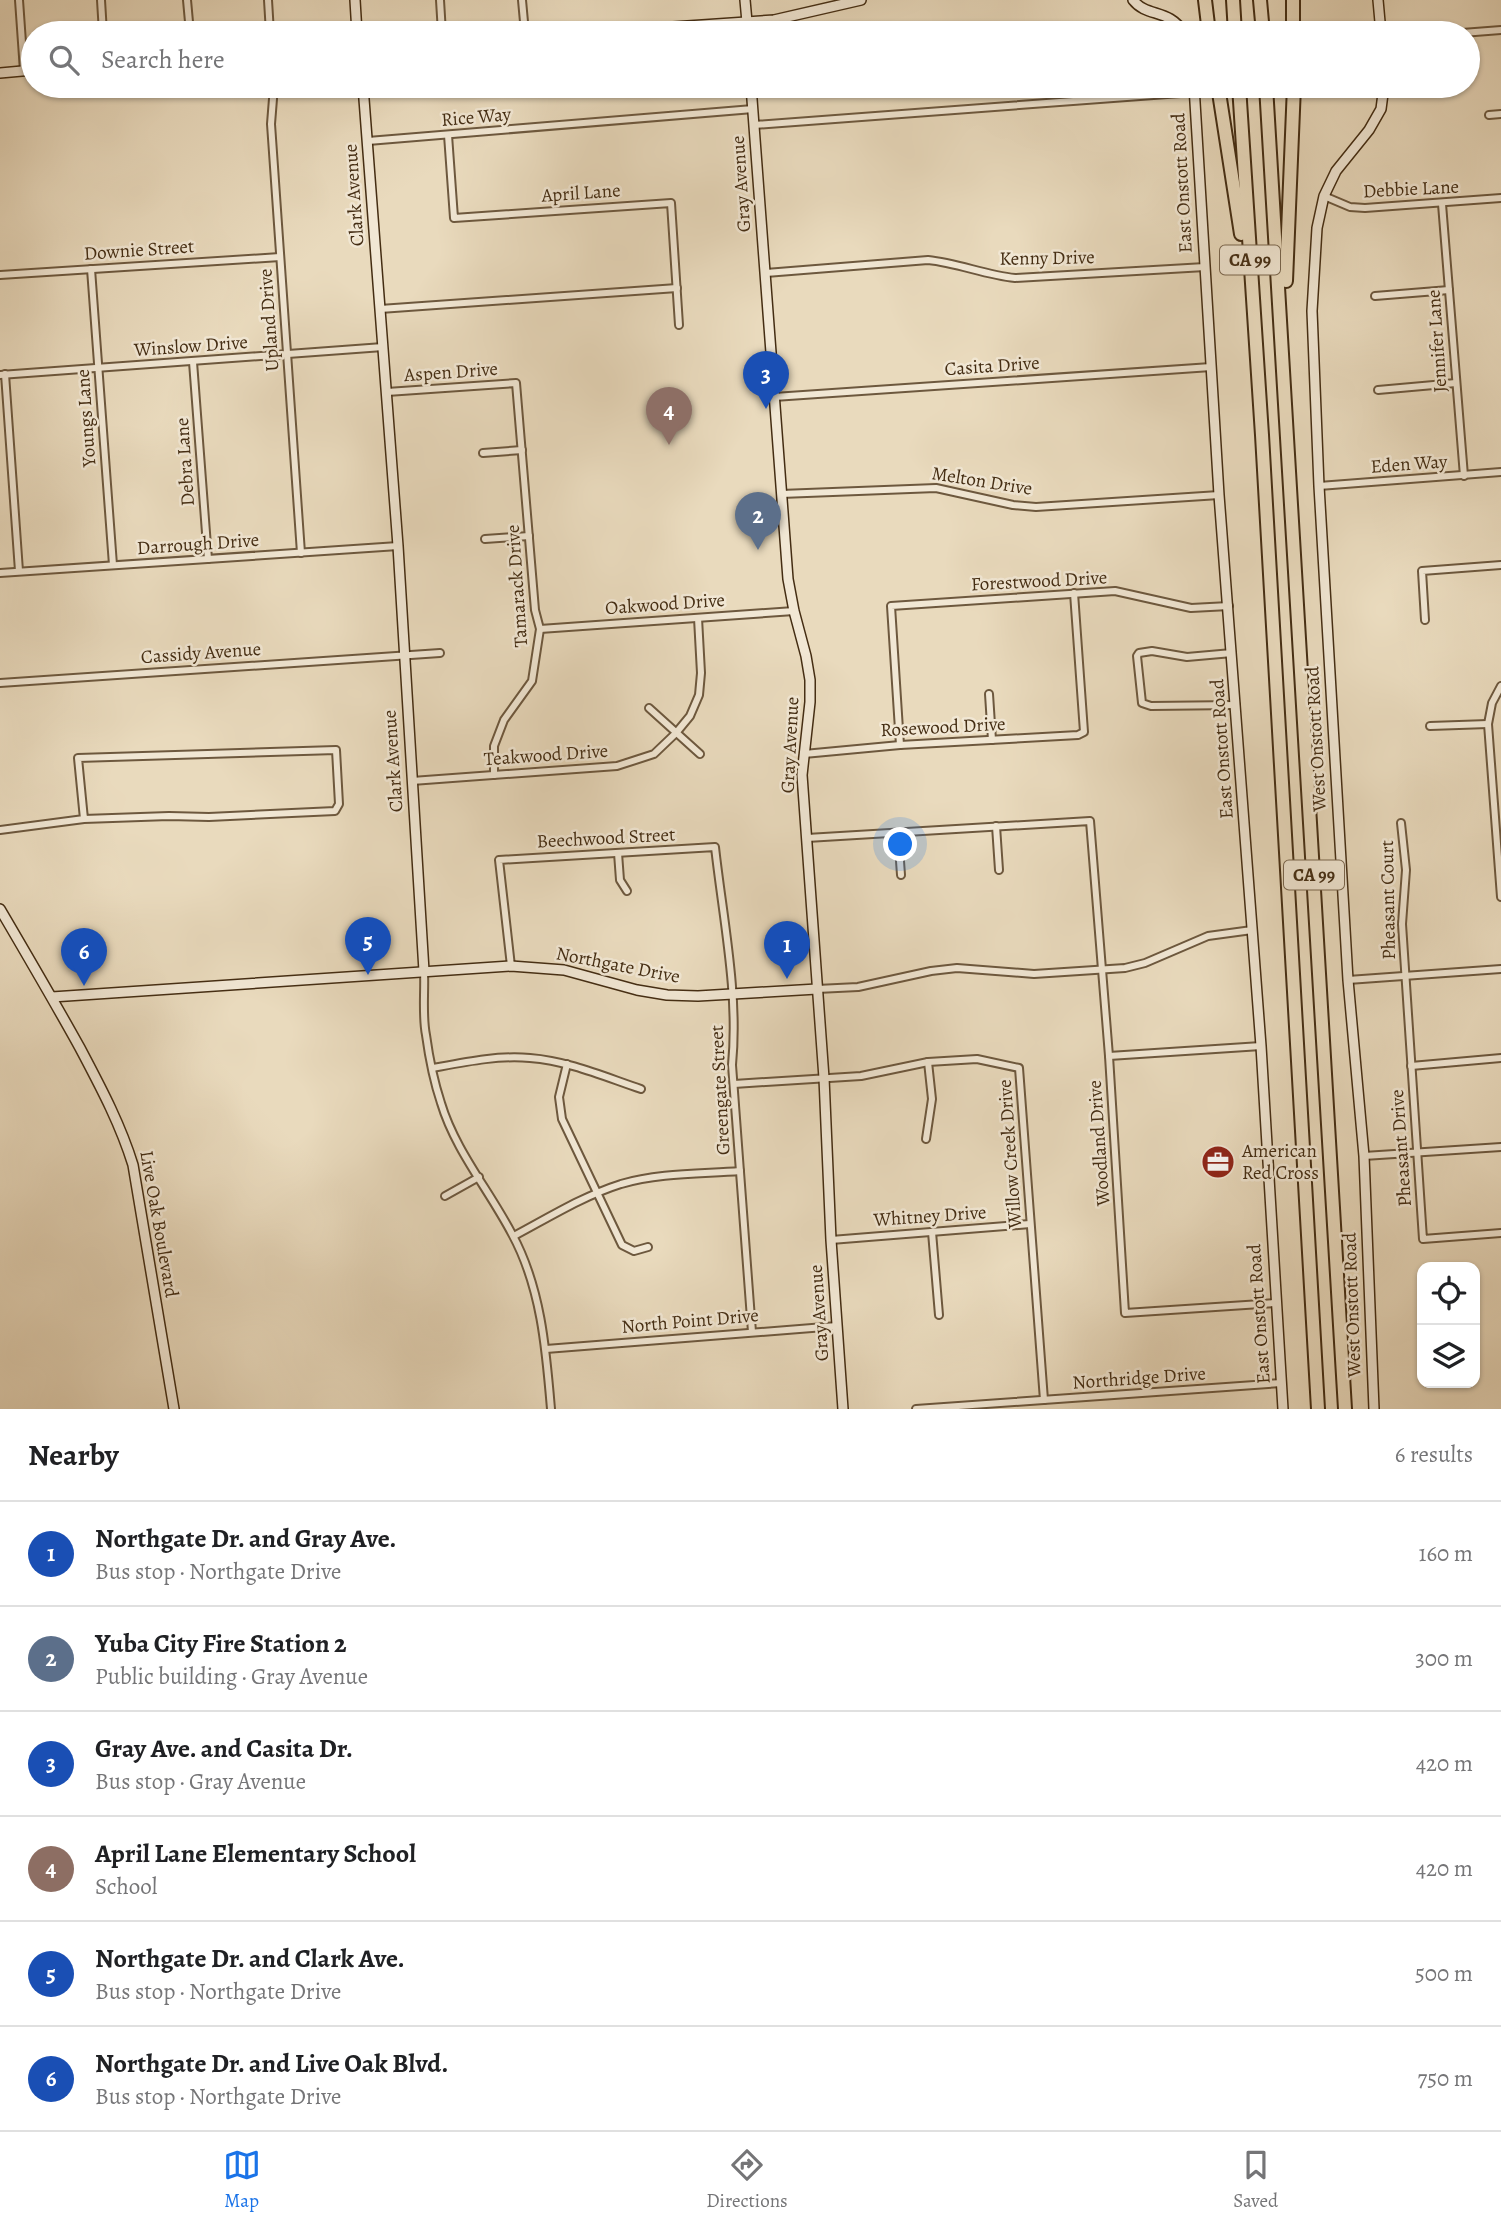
<!DOCTYPE html>
<meta charset="utf-8">
<style>
body{margin:0;font-family:Alegreya,serif;background:#f2f2f2;color:#202124}
.controls{position:absolute;right:21px;bottom:21px;display:grid;overflow:hidden;border-radius:14px;box-shadow:0 2px 5px #0004}
.controls button{width:63px;height:63px;display:grid;place-items:center;padding:0;border:0;border-bottom:2px solid #e0e0e0;background:#fff;color:#202124;font:35px sans-serif}
.you{position:absolute;left:901px;top:845px;width:24px;height:24px;margin:-18px;border:5px solid #fff;border-radius:50%;background:#1a73e8;box-shadow:0 0 0 10px #1a73e833}
.badge{display:grid;place-items:center;width:46px;height:46px;border-radius:50%;background:#1a73e8;color:#fff;font-size:23px;font-weight:700}
.pin{position:absolute;translate:-50% -58px;filter:drop-shadow(0 2px 4px #0008)}
.pin::after{content:'';position:absolute;top:37px;width:24px;height:21px;background:inherit;clip-path:polygon(0 0,100% 0,50% 100%)}
.list{margin:0;padding:0;list-style:none}
h2{display:flex;justify-content:space-between;align-items:center;height:91px;margin:0;padding:0 28px;font-size:30px}
h2 small{font-size:23px;font-weight:400;color:#757577}
.list li{display:grid;grid-template-columns:46px 1fr auto;gap:21px;align-items:center;box-sizing:border-box;height:105px;padding:0 28px;border-top:2px solid #e0e0e0}
.list b{display:block;font-size:26px;white-space:nowrap}
.list p{margin:0;font-size:23px;white-space:nowrap;color:#757577}
.list em{font-size:23px;font-style:normal;color:#757577}
.icon{flex:none;width:38px;height:38px;fill:none;stroke:currentColor;stroke-width:2;stroke-linecap:round;stroke-linejoin:round}
.map{position:relative;flex:none;width:1501px;height:1409px;overflow:hidden}
.search{position:absolute;background:#fff;box-shadow:0 2px 5px #0004;left:21px;right:21px;top:21px;height:77px;display:flex;align-items:center;gap:18px;box-sizing:border-box;padding:0 24px;border-radius:38px;color:#757577;font-size:26px}
.sheet{height:721px;background:#fff}
nav{display:flex;justify-content:space-around;align-items:center;box-sizing:border-box;height:98px;border-top:2px solid #e0e0e0;background:#fff;font-size:19px;color:#757577}
nav a{display:grid;justify-items:center;gap:4px}
nav .on{color:#1a73e8}
.map>svg:first-child{display:block}
.lines{fill:none;stroke-linecap:round;stroke-linejoin:round}
.street-casing{stroke:#6d583e;stroke-width:10}
.secondary-casing{stroke:#442d13;stroke-width:12}
.highway-casing{stroke:#442d13;stroke-width:16}
.street{stroke:#f1e7d4;stroke-width:6}
.secondary{stroke:#f1e7d4;stroke-width:9}
.highway{stroke:#e9dabd;stroke-width:12}
.labels{text-anchor:middle;dominant-baseline:central;stroke-width:5;stroke-linejoin:round;paint-order:stroke}
.shield{fill:#f1e7d4;stroke:#78654d;stroke-width:2}
.shield-label{font-size:18px;font-weight:bold;fill:#442d13}
.street-label{font-size:19px;fill:#442d13;stroke:#f1e7d4}
.poi-label{font-size:19px;fill:#442d13;stroke:#f1e7d4;text-anchor:start}
</style>
<div class="map">
<svg width="1501" height="1409" viewBox="0 0 1501 1409">
<rect width="100%" height="100%" fill="#e9dabd"/>
<filter id="stains"><feTurbulence type="fractalNoise" baseFrequency=".00286" numOctaves="4"/><feColorMatrix values="0 0 0 0 .2 0 0 0 0 .09 0 0 0 0 .02 0 0 0 .5 -.17"/></filter>
<radialGradient id="worn" r=".72"><stop offset=".6" stop-color="#630" stop-opacity="0"/><stop offset="1" stop-color="#630" stop-opacity=".3"/></radialGradient>
<g class="lines">
<defs>
<g id="street">
<polyline points="19,0 24,71"/>
<polyline points="101,0 103,33"/>
<polyline points="187,0 190,33"/>
<polyline points="268,0 270,33"/>
<polyline points="440,0 442,33"/>
<polyline points="522,0 525,33"/>
<polyline points="1462,33 1501,30"/>
<polyline points="274,86 271,124 301,553"/>
<polyline points="1489,115 1501,114"/>
<polyline points="754,125 1194,92"/>
<polyline points="448,135 454,218 671,203 679,325"/>
<polyline points="368,141 753,109"/>
<polyline points="1324,196 1350,207 1365,208 1501,198"/>
<polyline points="1442,204 1464,476"/>
<polyline points="91,269 113,565"/>
<path d="M766 273 928 260C958 263 985 275 1015 278L1205 267"/>
<polyline points="0,275 280,257"/>
<polyline points="1375,296 1449,290"/>
<polyline points="380,309 677,288"/>
<polyline points="193,362 208,559"/>
<polyline points="5,374 19,571"/>
<polyline points="0,375 383,347"/>
<polyline points="1378,390 1456,383"/>
<polyline points="387,392 516,383 535,610 540,629 532,681 504,720 494,746 494,775"/>
<polyline points="774,397 1211,367"/>
<polyline points="483,453 522,450"/>
<polyline points="1319,486 1501,472"/>
<polyline points="781,494 936,488 1013,505 1036,507 1219,495"/>
<polyline points="485,539 529,536"/>
<polyline points="0,573 398,546"/>
<polyline points="1425,620 1422,571 1501,565"/>
<polyline points="540,629 794,611"/>
<polyline points="1232,653 1187,657 1152,651 1139,653 1137,656 1142,703 1151,706 1236,705"/>
<polyline points="0,683 440,653"/>
<polyline points="1501,686 1492,703 1488,724 1501,897"/>
<polyline points="989,694 992,740"/>
<polyline points="649,708 700,754"/>
<polyline points="1430,726 1488,724"/>
<polyline points="900,745 891,606 1115,591 1191,608 1229,606"/>
<polyline points="804,754 900,745 1078,735 1084,732 1074,593"/>
<polyline points="412,781 617,766 654,754 676,733 690,716 699,695 701,673 698,618"/>
<polyline points="1401,823 1406,870 1402,924 1423,1239 1501,1233"/>
<polyline points="996,826 999,870"/>
<polyline points="0,830 84,819 169,816 209,817 335,811 339,804 336,750 78,758 84,819"/>
<polyline points="898,833 901,875"/>
<polyline points="807,838 1090,821 1109,1056 1125,1313 1275,1303"/>
<polyline points="618,853 620,880 627,891"/>
<path d="M511 966 499 860 715 847C723 919 739 994 732 1065L752 1332"/>
<path d="M424 971C425 992 422 1015 426 1035 429 1057 434 1082 441 1103 455 1150 489 1190 512 1234 541 1287 546 1349 551 1409"/>
<polyline points="1348,980 1501,969"/>
<polyline points="817,989 858,987 931,971 957,968 1034,974 1125,968 1145,963 1208,936 1252,930"/>
<polyline points="1109,1056 1261,1046"/>
<polyline points="567,1064 559,1097 562,1119 622,1245 634,1251 648,1247"/>
<polyline points="1411,1066 1501,1058"/>
<path d="M433 1068C465 1062 498 1055 530 1058 569 1061 605 1077 641 1089"/>
<polyline points="734,1084 861,1076 928,1062 977,1059 1019,1068 1044,1400"/>
<polyline points="926,1139 932,1099 928,1062"/>
<polyline points="1364,1156 1501,1147"/>
<polyline points="445,1196 479,1177"/>
<polyline points="932,1232 939,1315"/>
<path d="M514 1236C548 1218 583 1196 621 1184 659 1173 700 1174 740 1171"/>
<polyline points="831,1240 1030,1224"/>
<polyline points="546,1349 837,1326"/>
<polyline points="916,1409 1281,1383"/>
</g>
<g id="secondary">
<polyline points="355,0 357,33"/>
<polyline points="745,0 748,33"/>
<path d="M1133 0C1147 18 1169 8 1184 33"/>
<polyline points="1378,0 1381,33"/>
<polyline points="585,33 774,20 861,0"/>
<polyline points="0,73 33,70"/>
<polyline points="363,86 398,546 424,971"/>
<polyline points="751,86 788,579 794,611 806,656 810,680 810,702 802,775 824,1078 831,1240 843,1409"/>
<polyline points="1194,86 1219,495 1261,1046 1283,1409"/>
<path d="M0 909C27 955 54 1001 80 1048 100 1086 120 1123 133 1165L174 1409"/>
<polyline points="52,997 511,966 564,970 637,990 667,995 698,996 817,989"/>
<polyline points="1374,1409 1364,1156 1348,980 1319,486 1312,311 1317,228 1324,196 1336,171 1369,130 1381,109 1384,86"/>
</g>
<g id="highway">
<polyline points="1205,0 1209,33"/>
<polyline points="1233,0 1235,33"/>
<polyline points="1260,0 1263,33"/>
<polyline points="1293,0 1293,33"/>
<polyline points="1218,86 1241,234"/>
<polyline points="1239,86 1262,435 1318,1409"/>
<polyline points="1266,86 1345,1409"/>
<polyline points="1286,281 1294,86"/>
</g>
</defs>
<use href="#street" class="street-casing"/>
<use href="#secondary" class="secondary-casing"/>
<use href="#highway" class="highway-casing"/>
<use href="#street" class="street"/>
<use href="#secondary" class="secondary"/>
<use href="#highway" class="highway"/>
</g>
<defs>
<symbol id="office-disc" viewBox="-11 -11 22 22"><circle r="9.5" fill="#8f2418" stroke="#f1e7d4"/><path d="M-6-3h4V-5.5h4V-3h4V5H-6ZM-1-4.5V-3h2v-1.5ZM-6 0V1H6V0Z" fill="#fff"/></symbol>
</defs>
<g fill-rule="evenodd">
<use href="#office-disc" x="1199" y="1143" width="38" height="38"/>
</g>
<g class="labels">
<g class="shield">
<rect x="1220" y="245.5" width="60" height="29" rx="5"/>
<rect x="1284" y="860.5" width="60" height="29" rx="5"/>
</g>
<g class="shield-label">
<text x="1250" y="260">CA 99</text>
<text x="1314" y="875">CA 99</text>
</g>
<g class="street-label">
<text transform="translate(476 117) rotate(-5)">Rice Way</text>
<text transform="translate(1182 183) rotate(-93)">East Onstott Road</text>
<text transform="translate(741 184) rotate(-94)">Gray Avenue</text>
<text transform="translate(1411 189) rotate(-3)">Debbie Lane</text>
<text transform="translate(581 193) rotate(-4)">April Lane</text>
<text transform="translate(354 195) rotate(-94)">Clark Avenue</text>
<text transform="translate(139 250) rotate(-4)">Downie Street</text>
<text transform="translate(1047 258) rotate(-1)">Kenny Drive</text>
<text transform="translate(269 320) rotate(-94)">Upland Drive</text>
<text transform="translate(1437 341) rotate(-94)">Jennifer Lane</text>
<text transform="translate(191 346) rotate(-4)">Winslow Drive</text>
<text transform="translate(992 366) rotate(-4)">Casita Drive</text>
<text transform="translate(451 372) rotate(-4)">Aspen Drive</text>
<text transform="translate(86 418) rotate(-94)">Youngs Lane</text>
<text transform="translate(185 462) rotate(-94)">Debra Lane</text>
<text transform="translate(1409 464) rotate(-4)">Eden Way</text>
<text transform="translate(982 481) rotate(9)">Melton Drive</text>
<text transform="translate(198 544) rotate(-4)">Darrough Drive</text>
<text transform="translate(1039 581) rotate(-3)">Forestwood Drive</text>
<text transform="translate(517 586) rotate(-94)">Tamarack Drive</text>
<text transform="translate(665 604) rotate(-4)">Oakwood Drive</text>
<text transform="translate(201 653) rotate(-4)">Cassidy Avenue</text>
<text transform="translate(943 727) rotate(-3)">Rosewood Drive</text>
<text transform="translate(1316 739) rotate(-93)">West Onstott Road</text>
<text transform="translate(790 745) rotate(-87)">Gray Avenue</text>
<text transform="translate(1222 749) rotate(-94)">East Onstott Road</text>
<text transform="translate(546 755) rotate(-4)">Teakwood Drive</text>
<text transform="translate(393 761) rotate(-94)">Clark Avenue</text>
<text transform="translate(606 838) rotate(-3)">Beechwood Street</text>
<text transform="translate(1388 900) rotate(-91)">Pheasant Court</text>
<text transform="translate(618 965) rotate(11)">Northgate Drive</text>
<text transform="translate(720 1090) rotate(-93)">Greengate Street</text>
<text transform="translate(1099 1143) rotate(-94)">Woodland Drive</text>
<text transform="translate(1401 1148) rotate(-94)">Pheasant Drive</text>
<text transform="translate(1010 1154) rotate(-94)">Willow Creek Drive</text>
<text transform="translate(930 1216) rotate(-4)">Whitney Drive</text>
<text transform="translate(159 1224) rotate(80)">Live Oak Boulevard</text>
<text transform="translate(1352 1305) rotate(-92)">West Onstott Road</text>
<text transform="translate(819 1313) rotate(-94)">Gray Avenue</text>
<text transform="translate(1259 1314) rotate(-94)">East Onstott Road</text>
<text transform="translate(690 1321) rotate(-5)">North Point Drive</text>
<text transform="translate(1139 1378) rotate(-4)">Northridge Drive</text>
</g>
<g class="poi-label">
<text x="1242" y="1151">American<tspan x="1242" dy="22">Red Cross</tspan></text>
</g>
</g>
<rect width="100%" height="100%" filter="url(#stains)"/>
<rect width="100%" height="100%" fill="url(#worn)"/>
</svg>
<div class="controls">
<button><svg class="icon" aria-label="locate" viewBox="0 0 24 24"><circle cx="12" cy="12" r="6"/><path d="M12 2v4M12 18v4M2 12h4M18 12h4"/></svg></button>
<button><svg class="icon" aria-label="layers" viewBox="0 0 24 24"><path d="M12 4l9 5-9 5-9-5zM3 14l9 5 9-5"/></svg></button>
</div>
<div class="you"></div>
<div class="pin badge" style="left:787px;top:979px;background:#1a4fb4">1</div>
<div class="pin badge" style="left:758px;top:550px;background:#5c6f8a">2</div>
<div class="pin badge" style="left:766px;top:409px;background:#1a4fb4">3</div>
<div class="pin badge" style="left:669px;top:445px;background:#8d6e63">4</div>
<div class="pin badge" style="left:368px;top:975px;background:#1a4fb4">5</div>
<div class="pin badge" style="left:84px;top:986px;background:#1a4fb4">6</div>
<div class="search"><svg class="icon" aria-label="search" viewBox="0 0 24 24"><circle cx="10" cy="10" r="6"/><path d="M15 15l6 6"/></svg>Search here</div>
</div>
<section class="sheet">
<h2>Nearby<small>6 results</small></h2>
<ul class="list">
<li><span class="badge" style="background:#1a4fb4">1</span><div><b>Northgate Dr. and Gray Ave.</b><p>Bus stop · Northgate Drive</p></div><em>160 m</em></li>
<li><span class="badge" style="background:#5c6f8a">2</span><div><b>Yuba City Fire Station 2</b><p>Public building · Gray Avenue</p></div><em>300 m</em></li>
<li><span class="badge" style="background:#1a4fb4">3</span><div><b>Gray Ave. and Casita Dr.</b><p>Bus stop · Gray Avenue</p></div><em>420 m</em></li>
<li><span class="badge" style="background:#8d6e63">4</span><div><b>April Lane Elementary School</b><p>School</p></div><em>420 m</em></li>
<li><span class="badge" style="background:#1a4fb4">5</span><div><b>Northgate Dr. and Clark Ave.</b><p>Bus stop · Northgate Drive</p></div><em>500 m</em></li>
<li><span class="badge" style="background:#1a4fb4">6</span><div><b>Northgate Dr. and Live Oak Blvd.</b><p>Bus stop · Northgate Drive</p></div><em>750 m</em></li>
</ul>
</section>
<nav>
<a class="on"><svg class="icon" aria-label="map" viewBox="0 0 24 24"><path d="M3 6l6-2 6 2 6-2v14l-6 2-6-2-6 2zM9 4v14M15 6v14"/></svg>Map</a>
<a><svg class="icon" aria-label="directions" viewBox="0 0 24 24"><path d="M12 3l9 9-9 9-9-9zM9 14v-3h6M13 9l2 2-2 2"/></svg>Directions</a>
<a><svg class="icon" aria-label="saved" viewBox="0 0 24 24"><path d="M7 4h10v16l-5-4-5 4z"/></svg>Saved</a>
</nav>
